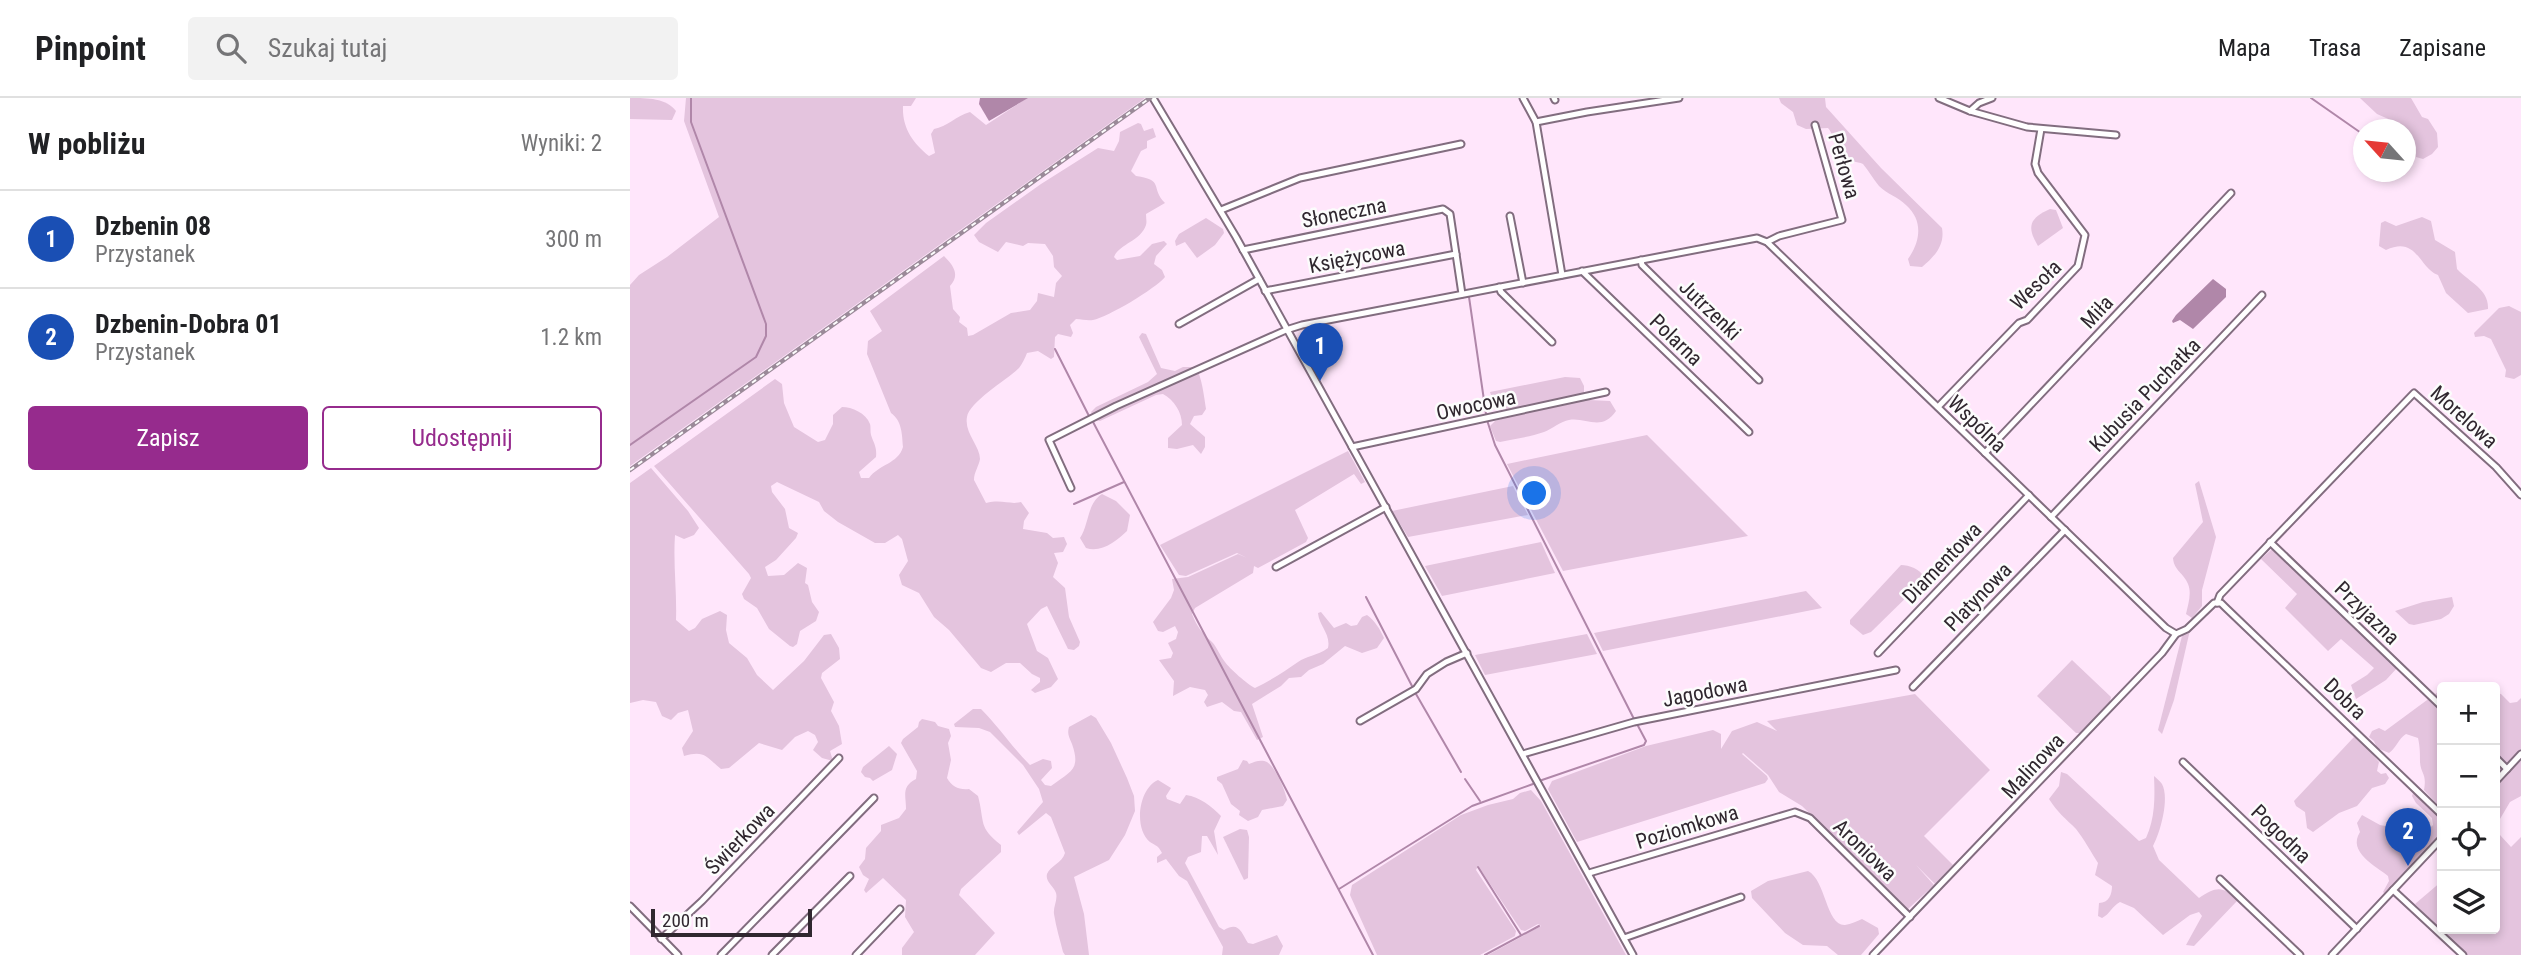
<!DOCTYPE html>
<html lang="pl">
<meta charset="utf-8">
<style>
body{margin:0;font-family:"Roboto Condensed",sans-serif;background:#f2f2f2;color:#202124}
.controls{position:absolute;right:21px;bottom:21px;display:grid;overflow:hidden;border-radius:7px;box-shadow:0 4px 10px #0003}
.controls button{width:63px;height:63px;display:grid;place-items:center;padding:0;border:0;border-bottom:2px solid #e0e0e0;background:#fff;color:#202124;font:35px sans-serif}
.compass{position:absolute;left:1723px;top:21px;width:63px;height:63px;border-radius:50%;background:#fff;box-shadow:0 4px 10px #0003;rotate:297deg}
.scale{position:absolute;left:21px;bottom:18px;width:161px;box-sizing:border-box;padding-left:7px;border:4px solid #30272f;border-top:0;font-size:19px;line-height:24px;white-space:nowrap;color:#30272f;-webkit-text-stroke:5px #fcfcfc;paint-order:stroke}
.you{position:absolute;left:905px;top:396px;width:24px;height:24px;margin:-18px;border:5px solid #fff;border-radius:50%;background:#1a73e8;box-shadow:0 0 0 10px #1a73e833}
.badge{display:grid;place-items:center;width:46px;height:46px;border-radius:50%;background:#962b8d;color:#fff;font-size:23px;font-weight:700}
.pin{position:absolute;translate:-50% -58px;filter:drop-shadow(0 2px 4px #0008)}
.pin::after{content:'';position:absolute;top:37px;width:24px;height:21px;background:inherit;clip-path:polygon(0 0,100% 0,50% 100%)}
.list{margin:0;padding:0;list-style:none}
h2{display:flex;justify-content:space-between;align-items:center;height:91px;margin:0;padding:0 28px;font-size:30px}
h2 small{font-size:23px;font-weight:400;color:#757577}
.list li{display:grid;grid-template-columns:46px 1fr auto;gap:21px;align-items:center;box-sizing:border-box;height:98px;padding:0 28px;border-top:2px solid #e0e0e0}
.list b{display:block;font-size:26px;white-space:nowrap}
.list p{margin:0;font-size:23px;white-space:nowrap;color:#757577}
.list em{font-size:23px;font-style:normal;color:#757577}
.actions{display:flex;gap:14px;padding:21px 28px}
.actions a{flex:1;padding:16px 0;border:2px solid #962b8d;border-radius:7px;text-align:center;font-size:24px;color:#962b8d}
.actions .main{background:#962b8d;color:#fff}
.icon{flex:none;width:38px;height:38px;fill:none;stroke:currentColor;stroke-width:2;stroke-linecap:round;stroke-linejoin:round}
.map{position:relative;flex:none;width:1891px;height:857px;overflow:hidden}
header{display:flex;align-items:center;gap:42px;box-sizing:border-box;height:98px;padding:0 35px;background:#fff;border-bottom:2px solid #e0e0e0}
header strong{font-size:33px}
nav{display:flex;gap:38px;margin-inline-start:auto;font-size:24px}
.search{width:490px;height:63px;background:#f2f2f2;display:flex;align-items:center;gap:18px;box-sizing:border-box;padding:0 24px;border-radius:7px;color:#757577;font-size:26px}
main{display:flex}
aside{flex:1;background:#fff}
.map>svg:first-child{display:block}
.green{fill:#e4c4de}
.water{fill:#b087a9}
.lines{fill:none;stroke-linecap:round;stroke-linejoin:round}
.stream{stroke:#b087a9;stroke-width:2}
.minor-casing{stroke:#826d7f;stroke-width:9}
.minor{stroke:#fff;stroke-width:5}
.rail-casing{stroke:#9b8a99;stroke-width:4.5}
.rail{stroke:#fcfcfc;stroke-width:2;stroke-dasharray:5;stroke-linecap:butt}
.labels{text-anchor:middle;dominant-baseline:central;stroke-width:5;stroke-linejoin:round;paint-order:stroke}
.street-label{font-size:21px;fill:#30272f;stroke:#fcfcfc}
</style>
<header>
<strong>Pinpoint</strong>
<div class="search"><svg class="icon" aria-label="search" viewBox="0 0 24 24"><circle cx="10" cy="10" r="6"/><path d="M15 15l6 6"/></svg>Szukaj tutaj</div>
<nav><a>Mapa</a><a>Trasa</a><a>Zapisane</a></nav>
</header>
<main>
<aside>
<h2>W pobliżu<small>Wyniki: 2</small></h2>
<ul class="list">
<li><span class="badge" style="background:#1a4fb4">1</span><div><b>Dzbenin 08</b><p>Przystanek</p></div><em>300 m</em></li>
<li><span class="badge" style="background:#1a4fb4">2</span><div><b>Dzbenin-Dobra 01</b><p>Przystanek</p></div><em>1.2 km</em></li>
</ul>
<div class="actions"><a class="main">Zapisz</a><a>Udostępnij</a></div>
</aside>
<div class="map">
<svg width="1891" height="857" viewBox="0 0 1891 857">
<rect width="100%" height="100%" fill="#ffe6fb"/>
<g class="green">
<path d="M0 0C18 0 36 0 46 13L42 22 0 21Z"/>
<path d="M56 0H286L281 8H273C272 30 283 45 299 58L305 55 301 36 304 31C317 29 326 18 340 14L356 27 397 0H515L0 368V187L9 177 37 159 89 119 54 23Z"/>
<path d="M1149 0H1195L1196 9 1251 70 1312 130C1315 147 1305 158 1292 169L1280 168 1278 161C1290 144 1294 123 1276 107 1268 99 1257 96 1249 88 1243 81 1239 73 1233 66 1227 63 1220 64 1215 61 1203 55 1206 39 1198 30L1176 31 1167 27 1163 14 1151 5Z"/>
<polygon points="1730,0 1781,0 1792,19 1798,21 1807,35 1808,49 1802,56 1793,61 1786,59 1779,33 1772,27 1747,16"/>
<path d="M508 25 511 26 514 33 523 30 526 39 517 43V50L511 53 501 73 506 78C535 82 520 90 535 105L516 116C516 120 517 124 516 127 511 143 489 146 484 159L487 162 510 158 522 146 534 143 537 146 526 158 524 166 532 172 535 179C525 191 478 219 463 222 457 223 452 221 446 221L440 227 443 235 441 239 428 236 425 239 424 259 421 261 408 253 397 255C395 260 392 266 389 270 378 281 339 304 337 319 334 335 350 348 350 361 349 368 344 374 344 382L356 405C372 401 380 407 391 404L399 415 394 423 393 431 417 435 423 440 434 439 437 446 433 454 424 455 428 465 423 479 435 490 439 519 450 544 449 548 444 552 438 551 417 508 411 511 397 526 407 553 418 560 428 581 421 589 405 595 401 592 410 584V580L402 576 390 565H376L361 574 351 570 319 532 304 519 289 495 272 487 269 477 278 463 272 441 268 437 255 445H245L208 424 194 413 189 404 147 384 141 388 142 394 155 411 159 430 168 435 166 440 146 462 135 469 138 478 154 477 168 465 177 470 175 485 178 487 182 504 189 514 186 523 170 533 167 546 163 549 160 548 139 531 127 510 114 501 112 496 121 480 119 476 24 368 145 281 152 286 154 305 164 329 188 344 195 342 203 326V317L212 309C222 309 236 315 240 326 241 329 240 333 241 337 244 346 247 349 246 359L229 374 231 380H239C249 366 268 366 273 349 272 336 272 323 261 315L237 256 238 243 252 233 240 213 314 158C324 168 330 177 320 188L323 211 330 219 329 224 337 230 338 238 343 237 381 215 400 212 407 203 408 195 424 199 426 185 432 178 424 169 423 158 415 146 398 145 393 148 376 144 368 154 349 144 344 137 356 125 411 86 468 50 484 53 489 43 490 34Z"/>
<path d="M1420 111 1426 112 1433 130 1408 148C1396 128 1400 120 1420 111Z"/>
<path d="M1792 119 1801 123 1805 142 1825 154 1827 171C1840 185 1859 191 1858 211L1838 215 1816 195 1808 177C1789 170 1787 137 1756 152L1749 148 1751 125 1755 123 1766 128Z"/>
<polygon points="576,120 593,131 594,135 585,147 567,160 555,144 546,148 545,143 549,136"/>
<polygon points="1879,208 1891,214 1891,277 1884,281 1875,279 1876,272 1861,241 1854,238 1845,239 1844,235 1869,210"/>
<path d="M512 235 516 236 531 270 545 273 553 269H566C572 280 574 298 576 311L572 317 564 318 560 326 575 339V349L571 356 563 347 547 351 538 350V340L552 327C552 314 544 302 533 296L526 297 470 323 465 322 461 314 466 309 518 284 527 276 509 239Z"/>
<path d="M935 279 950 280 954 288V296L959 302 980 303 986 313C972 334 956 319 939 322 931 323 922 331 914 334 900 339 884 341 870 344L866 343 860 328 865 323 878 319 880 315C874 306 862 304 860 294Z"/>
<polygon points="1017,337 1118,438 933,473 877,366"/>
<path d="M718 353 735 384 731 386 724 376 665 412 678 440 676 444 628 470 624 468 623 475 565 510 562 516C567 529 573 536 582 544 587 549 590 558 595 564 599 570 618 587 625 590 640 583 655 573 668 564 676 558 687 558 698 550 701 536 689 528 688 515L691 514 704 530 716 525 721 528 727 527 732 519 737 517C745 523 750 531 754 540L747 550 732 555 715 548 693 566 679 572 671 579 659 580 651 588 622 606 633 639 627 642 611 614 604 613 592 604 577 609 574 604 578 597 575 592 560 589 543 598 544 583 529 562 541 560 543 555 538 545 546 541 548 534 545 528 533 534 528 533 523 524 541 500 544 492 542 481 558 479 608 456 617 460 607 455 556 478 549 477 530 447Z"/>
<path d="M21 370 58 413 69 430 64 437 54 441 45 437C43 466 47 494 46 522L59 533 65 530 72 521 90 513 97 517 96 532 99 545 117 560 127 577 143 592 174 563 194 537 201 536 209 550 210 561 192 575 191 580 204 604 201 613 209 628 212 646 200 653 203 663 192 660 183 652 188 644 185 637 178 633 165 639 152 652 129 645 99 670 91 671C76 659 75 652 54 658L52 650 63 633 58 612 48 615 41 622 32 618 26 604 13 602 0 605V385Z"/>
<path d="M1569 383 1586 439 1572 492V508L1562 520 1556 516C1558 507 1562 495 1558 486 1554 475 1544 473 1543 460L1573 424 1565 386Z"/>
<polygon points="883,388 898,417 778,439 762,413"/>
<path d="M472 396 486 403 500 417 497 433C486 443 472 455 456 450L450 440C459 427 457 405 472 396Z"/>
<polygon points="911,444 925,475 812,498 795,468"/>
<polygon points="1641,452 1644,452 1767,570 1756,582 1726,601 1721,587 1737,577 1744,570 1711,541 1698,553 1655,510 1667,496 1631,461"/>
<path d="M1271 467C1279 467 1290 471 1294 479L1292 484 1241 534 1233 537 1220 526V522Z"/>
<polygon points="1176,493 1192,510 973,553 964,535"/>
<polygon points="1822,499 1824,508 1819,516 1811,521 1784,527 1779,526 1765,513 1793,504"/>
<polygon points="1560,532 1544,602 1532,636 1528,632 1552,538"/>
<polygon points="957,536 967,556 855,577 845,557"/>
<polygon points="1442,562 1481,599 1480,604 1450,635 1446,635 1407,598"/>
<path d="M1812 591V711L1794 692C1797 675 1791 677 1790 664 1790 655 1790 649 1788 640L1776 636C1768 641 1767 649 1759 655L1747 650 1744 643 1739 639 1742 633 1749 630 1755 633Z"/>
<polygon points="1865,595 1871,596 1880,605 1887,604 1891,600 1891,698 1880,704 1867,726 1870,737 1881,749 1891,739 1891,857 1837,857 1785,806 1812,783 1812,831 1865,831"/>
<polygon points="1285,596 1360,672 1294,738 1323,767 1305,786 1286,767 1304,787 1278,811 1172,708 1149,694 1138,677 1113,655 1112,656 1137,678 1138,681 1135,685 947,744 918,691 922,683 1016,648 1083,632 1091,636 1091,651 1102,633 1127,624 1147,633 1137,623"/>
<path d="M343 611H351C369 629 382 649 400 667L413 661 421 663 422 670 411 682 415 687 421 688C441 673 451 672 442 646 439 639 437 636 439 629L461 617 466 620 481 645 497 680 504 698 505 713 495 737 479 762 444 779 454 816 459 857H435L433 854C430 842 426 829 424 816 423 809 428 802 426 795 424 788 415 784 417 776 420 768 432 765 435 755L421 719 416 715 389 737 387 734 413 704 409 691 393 667 360 634 349 630 325 629 324 626Z"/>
<path d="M292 621 305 624 308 628 319 631 321 638 318 645 321 662 317 680C322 689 329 692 339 691L348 698C355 725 348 729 371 747V754L331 791 329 797 365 835 345 857H272V850L284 834 275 819 276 802 253 780 236 795 234 792 239 781 233 777 229 769 235 761 236 750 251 733V727L269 720 276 711C276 697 271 689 286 681L287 673 271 645 273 641 288 629 289 624Z"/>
<polygon points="1724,639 1729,641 1749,664 1747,673 1751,676 1756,675 1759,680 1755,686 1742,690 1727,708 1709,715 1683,734 1677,730 1675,714 1666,708 1664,703"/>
<polygon points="259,648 267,656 262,672 243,683 240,680 235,679 231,674 233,669"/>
<path d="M613 662 617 663 619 666C624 664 631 661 637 664 646 670 655 692 657 702L653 708 632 712 628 719 618 723 609 717 610 713 601 706 592 686 587 682V679L608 671Z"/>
<path d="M1431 674 1437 676 1509 743 1516 740C1525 720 1525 700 1524 678 1527 681 1530 683 1532 686 1540 701 1530 735 1523 748L1529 762 1569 800C1586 789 1593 787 1607 803L1564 848 1556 847 1572 818 1569 814 1560 817 1533 837 1504 810 1490 804C1482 808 1480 816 1472 820L1468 818 1469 805C1479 805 1482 796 1482 788L1465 777 1468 765C1461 754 1454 741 1446 731 1436 721 1427 714 1419 701L1429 688Z"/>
<path d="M528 682 541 690 536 698 537 701 550 706 556 697C570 699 581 708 591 718L584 733 588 757 577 738H572L571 754 558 759 555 765 589 829 594 832C609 823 611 834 618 845L623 846 647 837 653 848 649 857H592L593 849 557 783 549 778 536 761 527 765V759L532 755C528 747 526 748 520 744 503 730 509 690 528 682Z"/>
<polygon points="901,692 911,703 996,857 858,857 911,828 908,826 895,833 891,832 848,768 846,772 886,833 885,838 850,857 747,857 720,797 722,787 831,717 858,707 883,701 890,695"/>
<path d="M1783 695 1787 696 1812 722V735L1755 796 1753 794 1759 783 1758 778C1746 768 1717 754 1730 734L1727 725 1732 717 1750 727 1760 729 1778 723 1782 730 1780 736 1781 740 1788 742 1803 727 1802 720 1786 705 1782 698Z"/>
<polygon points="610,731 617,732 619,739 618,780 614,782 593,739"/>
<path d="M1178 773C1196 782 1196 828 1215 827 1221 826 1227 823 1232 821L1248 830 1249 836 1231 857H1208L1197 848 1173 847 1155 835 1122 800 1121 793 1138 783Z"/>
</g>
<g class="water">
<polygon points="350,0 398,0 359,23 349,6"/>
<polygon points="1583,181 1596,191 1596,199 1563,231 1550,222 1543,225 1542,223 1546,217"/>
</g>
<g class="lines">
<g class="stream">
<polyline points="1681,0 1734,37"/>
<polyline points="839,199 856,316"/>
<polyline points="425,251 459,318"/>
<polyline points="462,322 743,857"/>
<polyline points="857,322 865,347 1004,621"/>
<polyline points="0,347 126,259 136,238 136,226 61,24 61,0"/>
<polyline points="444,406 494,384"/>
<polyline points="736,499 782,588"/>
<polyline points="786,596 831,674"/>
<polyline points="835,681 850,703"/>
<polyline points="912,682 1014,647 1016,643 1007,626"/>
<polyline points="848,769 891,837"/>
<polyline points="709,791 842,708 903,686"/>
<polyline points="855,857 909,828"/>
</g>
<defs>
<g id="minor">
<polyline points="523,0 606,139 1003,857"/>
<polyline points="893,0 906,24 932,177"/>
<polyline points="924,0 925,2"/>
<polyline points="1309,0 1340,13 1397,29 1486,37"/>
<polyline points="1340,13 1349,5 1362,0"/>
<polyline points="906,24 957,14 1049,0"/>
<polyline points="591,112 670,80 831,46"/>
<polyline points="880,118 893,185"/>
<polyline points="1137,144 1149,138 1212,122 1185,27"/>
<polyline points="613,152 813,111 820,116 832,196"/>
<polyline points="1011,162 1012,167 1129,282"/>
<polyline points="952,173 1119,334"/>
<polyline points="869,189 871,194 922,244"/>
<polyline points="635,193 826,156"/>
<polyline points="549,226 629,181"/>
<polyline points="1308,309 1389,225 1397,222 1448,168 1455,137 1408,75 1405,66 1411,31"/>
<polyline points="722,349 976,294"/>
<polyline points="1355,355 1601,95"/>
<polyline points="441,390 419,342 486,308 656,232 672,227 1127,140 1137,144 1536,530 1546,536"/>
<polyline points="1421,419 1632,197"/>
<polyline points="1640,444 1812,609"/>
<polyline points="646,469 756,409"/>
<polyline points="1587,505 1590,497 1784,295 1866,369 1891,397"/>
<polyline points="1248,555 1399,397"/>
<polyline points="1283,589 1435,432"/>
<polyline points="730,623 786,591 797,576 816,564 837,555"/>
<polyline points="893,656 1004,624 1266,572"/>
<polyline points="1865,659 1877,671"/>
<polyline points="1553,664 1727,831"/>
<polyline points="1865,684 1891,656"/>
<polyline points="959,775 1165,714 1180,720 1280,819"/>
<polyline points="1590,781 1670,857"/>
<polyline points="1763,792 1833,857"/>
<polyline points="0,808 48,857"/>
<polyline points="994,840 1111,799"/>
<polyline points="31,841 72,803 209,660"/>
<polyline points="91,857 244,700"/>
<polyline points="142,857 220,778"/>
<polyline points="226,857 270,811"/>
<polyline points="1243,857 1532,555 1546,536 1557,531 1584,505 1591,505 1595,509 1812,717"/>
<polyline points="1702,857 1812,740"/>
</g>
</defs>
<use href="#minor" class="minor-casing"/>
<use href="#minor" class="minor"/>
<defs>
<polyline id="rail" points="0,372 520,0"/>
</defs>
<use href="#rail" class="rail-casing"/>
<use href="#rail" class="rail"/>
</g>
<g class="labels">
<g class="street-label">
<text transform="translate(1214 68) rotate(74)">Perłowa</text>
<text transform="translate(714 115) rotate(-11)">Słoneczna</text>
<text transform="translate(727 159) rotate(-11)">Księżycowa</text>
<text transform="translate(1406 187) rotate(-44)">Wesoła</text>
<text transform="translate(1080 212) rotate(44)">Jutrzenki</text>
<text transform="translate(1467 214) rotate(-47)">Miła</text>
<text transform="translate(1046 242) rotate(44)">Polarna</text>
<text transform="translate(1515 297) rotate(-46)">Kubusia Puchatka</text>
<text transform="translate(846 307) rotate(-12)">Owocowa</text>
<text transform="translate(1834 319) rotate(42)">Morelowa</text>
<text transform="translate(1347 326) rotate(44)">Wspólna</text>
<text transform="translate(1312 465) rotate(-46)">Diamentowa</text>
<text transform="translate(1348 499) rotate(-46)">Platynowa</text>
<text transform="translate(1737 515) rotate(44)">Przyjazna</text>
<text transform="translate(1075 594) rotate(-11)">Jagodowa</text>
<text transform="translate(1715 601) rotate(44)">Dobra</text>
<text transform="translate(1403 668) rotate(-47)">Malinowa</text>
<text transform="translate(1057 729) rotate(-17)">Poziomkowa</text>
<text transform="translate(1651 736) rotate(44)">Pogodna</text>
<text transform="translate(110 741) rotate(-46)">Świerkowa</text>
<text transform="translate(1235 752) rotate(44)">Aroniowa</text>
</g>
</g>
</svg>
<div class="controls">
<button>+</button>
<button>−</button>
<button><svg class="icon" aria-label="locate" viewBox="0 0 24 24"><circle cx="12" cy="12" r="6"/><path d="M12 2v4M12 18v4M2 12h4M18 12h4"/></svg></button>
<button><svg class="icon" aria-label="layers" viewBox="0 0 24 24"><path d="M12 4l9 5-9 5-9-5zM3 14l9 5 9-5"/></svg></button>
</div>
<svg class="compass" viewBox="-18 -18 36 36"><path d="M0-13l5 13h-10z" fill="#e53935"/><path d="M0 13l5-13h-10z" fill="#757577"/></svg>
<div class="scale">200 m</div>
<div class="you"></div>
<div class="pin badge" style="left:690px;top:283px;background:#1a4fb4">1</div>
<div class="pin badge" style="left:1778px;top:768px;background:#1a4fb4">2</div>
</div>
</main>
